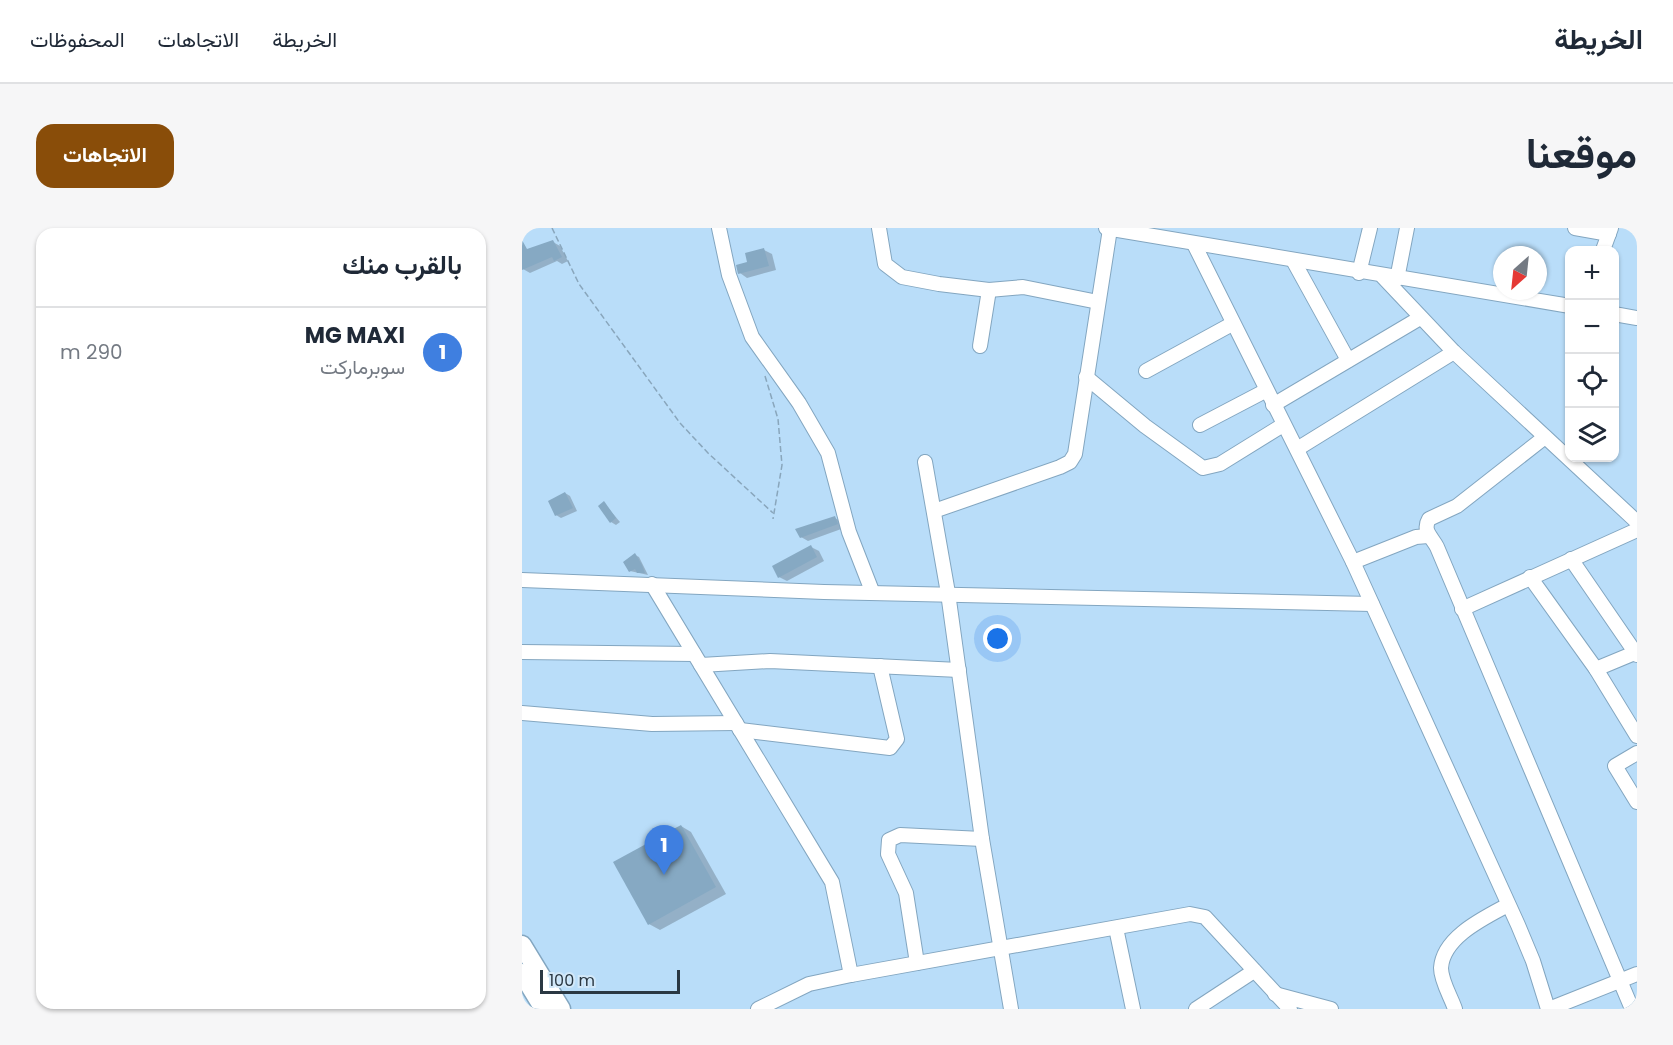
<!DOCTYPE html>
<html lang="ar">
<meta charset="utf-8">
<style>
body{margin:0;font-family:Poppins,Vazirmatn,sans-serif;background:#f6f6f7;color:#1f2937;direction:rtl}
.controls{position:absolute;right:18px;top:18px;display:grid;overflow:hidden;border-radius:12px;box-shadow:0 2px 4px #0004}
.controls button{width:54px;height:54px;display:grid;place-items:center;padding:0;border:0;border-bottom:2px solid #e0e1e3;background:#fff;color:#1f2937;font:30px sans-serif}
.compass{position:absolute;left:971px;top:18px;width:54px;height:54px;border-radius:50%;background:#fff;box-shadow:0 2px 4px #0004;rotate:207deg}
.scale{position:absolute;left:18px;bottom:15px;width:140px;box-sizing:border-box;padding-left:6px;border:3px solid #2a3843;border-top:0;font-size:16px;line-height:21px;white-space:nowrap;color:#2a3843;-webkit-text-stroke:4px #d2e8f9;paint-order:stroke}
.you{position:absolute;left:476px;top:411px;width:21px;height:21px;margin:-15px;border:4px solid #fff;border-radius:50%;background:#1a73e8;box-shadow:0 0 0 9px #1a73e833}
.badge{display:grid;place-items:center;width:39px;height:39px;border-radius:50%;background:#894d09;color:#fff;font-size:20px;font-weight:700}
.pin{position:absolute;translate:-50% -50px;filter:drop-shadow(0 2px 3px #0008)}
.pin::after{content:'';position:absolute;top:32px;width:21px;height:18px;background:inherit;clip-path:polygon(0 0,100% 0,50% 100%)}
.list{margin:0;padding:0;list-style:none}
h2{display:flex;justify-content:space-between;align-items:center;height:78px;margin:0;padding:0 24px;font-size:26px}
h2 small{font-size:20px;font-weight:400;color:#747a83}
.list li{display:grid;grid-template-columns:39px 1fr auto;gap:18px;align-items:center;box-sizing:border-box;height:90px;padding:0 24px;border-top:2px solid #e0e1e3}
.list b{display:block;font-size:22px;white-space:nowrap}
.list p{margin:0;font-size:20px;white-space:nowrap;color:#747a83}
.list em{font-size:20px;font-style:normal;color:#747a83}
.icon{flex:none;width:33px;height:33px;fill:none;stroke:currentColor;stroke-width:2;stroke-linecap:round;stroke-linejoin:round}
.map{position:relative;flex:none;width:1115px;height:781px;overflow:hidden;direction:ltr;border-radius:18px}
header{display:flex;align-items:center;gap:36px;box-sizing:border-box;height:84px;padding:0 30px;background:#fff;border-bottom:2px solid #e0e1e3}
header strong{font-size:28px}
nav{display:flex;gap:33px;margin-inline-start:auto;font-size:21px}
.intro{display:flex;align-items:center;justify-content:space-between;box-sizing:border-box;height:144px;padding:0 36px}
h1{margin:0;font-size:42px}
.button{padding:15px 27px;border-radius:18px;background:#894d09;color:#fff;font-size:21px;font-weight:700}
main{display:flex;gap:36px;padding:0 36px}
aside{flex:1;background:#fff;border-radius:18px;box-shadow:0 2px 4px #0004}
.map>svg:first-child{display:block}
.shadow{fill:#0003}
.building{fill:#86a9c3}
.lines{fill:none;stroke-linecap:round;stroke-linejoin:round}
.minor-casing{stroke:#83a6c0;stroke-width:16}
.major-casing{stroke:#83a6c0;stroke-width:21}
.path{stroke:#89a6bc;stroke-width:1.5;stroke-dasharray:6 3;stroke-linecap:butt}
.minor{stroke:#fff;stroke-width:14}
.major{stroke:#fff;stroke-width:18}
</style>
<header>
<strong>الخريطة</strong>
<nav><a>الخريطة</a><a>الاتجاهات</a><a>المحفوظات</a></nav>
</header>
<div class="intro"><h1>موقعنا</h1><a class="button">الاتجاهات</a></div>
<main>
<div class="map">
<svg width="1115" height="781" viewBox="0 0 1115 781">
<rect width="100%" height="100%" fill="#b9ddf9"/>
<g class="shadow">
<polygon points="31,14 38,18 46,33 40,36 35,33 8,45 1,41 0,23"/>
<polygon points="242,22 250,26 254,42 225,50 218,45"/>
<polygon points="43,265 48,268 55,283 39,290 34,287"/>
<polygon points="82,275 98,294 94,297 89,294"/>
<polygon points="313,290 320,294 322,300 286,313 279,309 275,302"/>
<polygon points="289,319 297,323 302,333 265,353 257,349"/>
<polygon points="113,327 117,329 126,347 108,343"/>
<polygon points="159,598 169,604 204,666 138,702 127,696"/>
</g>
<g class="building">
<polygon points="0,12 5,21 31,12 40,29 32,33 30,29 0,42"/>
<polygon points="242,20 247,38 216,46 214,37 225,34 223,25"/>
<polygon points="43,264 51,280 33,288 26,273"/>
<polygon points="82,273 94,290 88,295 76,278"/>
<polygon points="313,288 316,296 278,310 273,301"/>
<polygon points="289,317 295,329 256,350 250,338"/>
<polygon points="113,325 120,337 123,345 115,345 113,341 107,344 101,334"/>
<polygon points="159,597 194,659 126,697 91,634"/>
</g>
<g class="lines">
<defs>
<g id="minor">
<polyline points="197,0 207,47 230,109 277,175 306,225 327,304 350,363"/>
<polyline points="357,0 363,36 380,49 417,56 467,62 501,59 576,74"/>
<polyline points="584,0 1048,78"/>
<polyline points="1053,0 1087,6"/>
<polyline points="672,16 831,334 996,697 1011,733 1026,781"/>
<polyline points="1081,22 1089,0"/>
<polyline points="772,34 826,132"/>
<polyline points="837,45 848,0"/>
<polyline points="861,49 932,124 1115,294"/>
<polyline points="875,51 885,0"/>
<polyline points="1092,86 1115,90"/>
<polyline points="458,118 467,62"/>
<polyline points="624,143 710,96"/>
<polyline points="564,149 623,198 681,240 698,236 761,197"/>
<polyline points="751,177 898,90"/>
<polyline points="678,197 743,163"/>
<path d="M1023 209 935 278 907 291C900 303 910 309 915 319L1110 781"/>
<polyline points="775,221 932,124"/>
<polyline points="403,234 426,365 460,611 489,781"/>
<polyline points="412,283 538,239 548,234 553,226 588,1"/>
<polyline points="1049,331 1115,427"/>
<polyline points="831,334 894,309 906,308"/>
<polyline points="1008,349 1074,441 1115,508"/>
<polyline points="0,352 302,364 850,376"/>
<polyline points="130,356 310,654 329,747"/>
<polyline points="940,381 1115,302"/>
<polyline points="0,424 172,426"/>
<polyline points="179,437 248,433 437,442"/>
<polyline points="1074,441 1115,424"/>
<polyline points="0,485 130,496 214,495"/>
<polyline points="218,502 368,520 375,511 358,438"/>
<polyline points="1115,525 1093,538 1115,574"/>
<polyline points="594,700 611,781"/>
<polyline points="395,735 384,665 366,626 367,612 378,607 460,611"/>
<polyline points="753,766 809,781"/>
<polyline points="236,781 287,756 329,747 668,686 683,689 768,781"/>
<polyline points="674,781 732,743"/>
<path d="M933 781C929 769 919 753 919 740 921 709 962 690 986 677"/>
<polyline points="1027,781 1115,746"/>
</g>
<g id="major">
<polyline points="0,717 39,781"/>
<polyline points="0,745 22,781"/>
</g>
</defs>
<use href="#minor" class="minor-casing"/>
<use href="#major" class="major-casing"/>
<g class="path">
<polyline points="30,0 57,56 158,195 186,225 251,285"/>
<polyline points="243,148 256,191 260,237 251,291"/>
</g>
<use href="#minor" class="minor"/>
<use href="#major" class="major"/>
</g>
</svg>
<div class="controls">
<button>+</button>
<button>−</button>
<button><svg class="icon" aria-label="locate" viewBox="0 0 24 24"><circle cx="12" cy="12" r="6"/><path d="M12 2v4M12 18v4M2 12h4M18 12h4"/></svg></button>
<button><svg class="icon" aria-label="layers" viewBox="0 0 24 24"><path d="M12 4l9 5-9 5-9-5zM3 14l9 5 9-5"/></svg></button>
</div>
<svg class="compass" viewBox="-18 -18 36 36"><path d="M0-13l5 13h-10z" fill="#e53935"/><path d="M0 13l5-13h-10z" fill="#747a83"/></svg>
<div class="scale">100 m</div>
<div class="you"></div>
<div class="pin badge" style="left:142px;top:647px;background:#3f7fe0">1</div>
</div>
<aside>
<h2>بالقرب منك<small></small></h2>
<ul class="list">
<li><span class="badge" style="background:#3f7fe0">1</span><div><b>MG MAXI</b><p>سوبرماركت</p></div><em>290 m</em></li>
</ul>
</aside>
</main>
